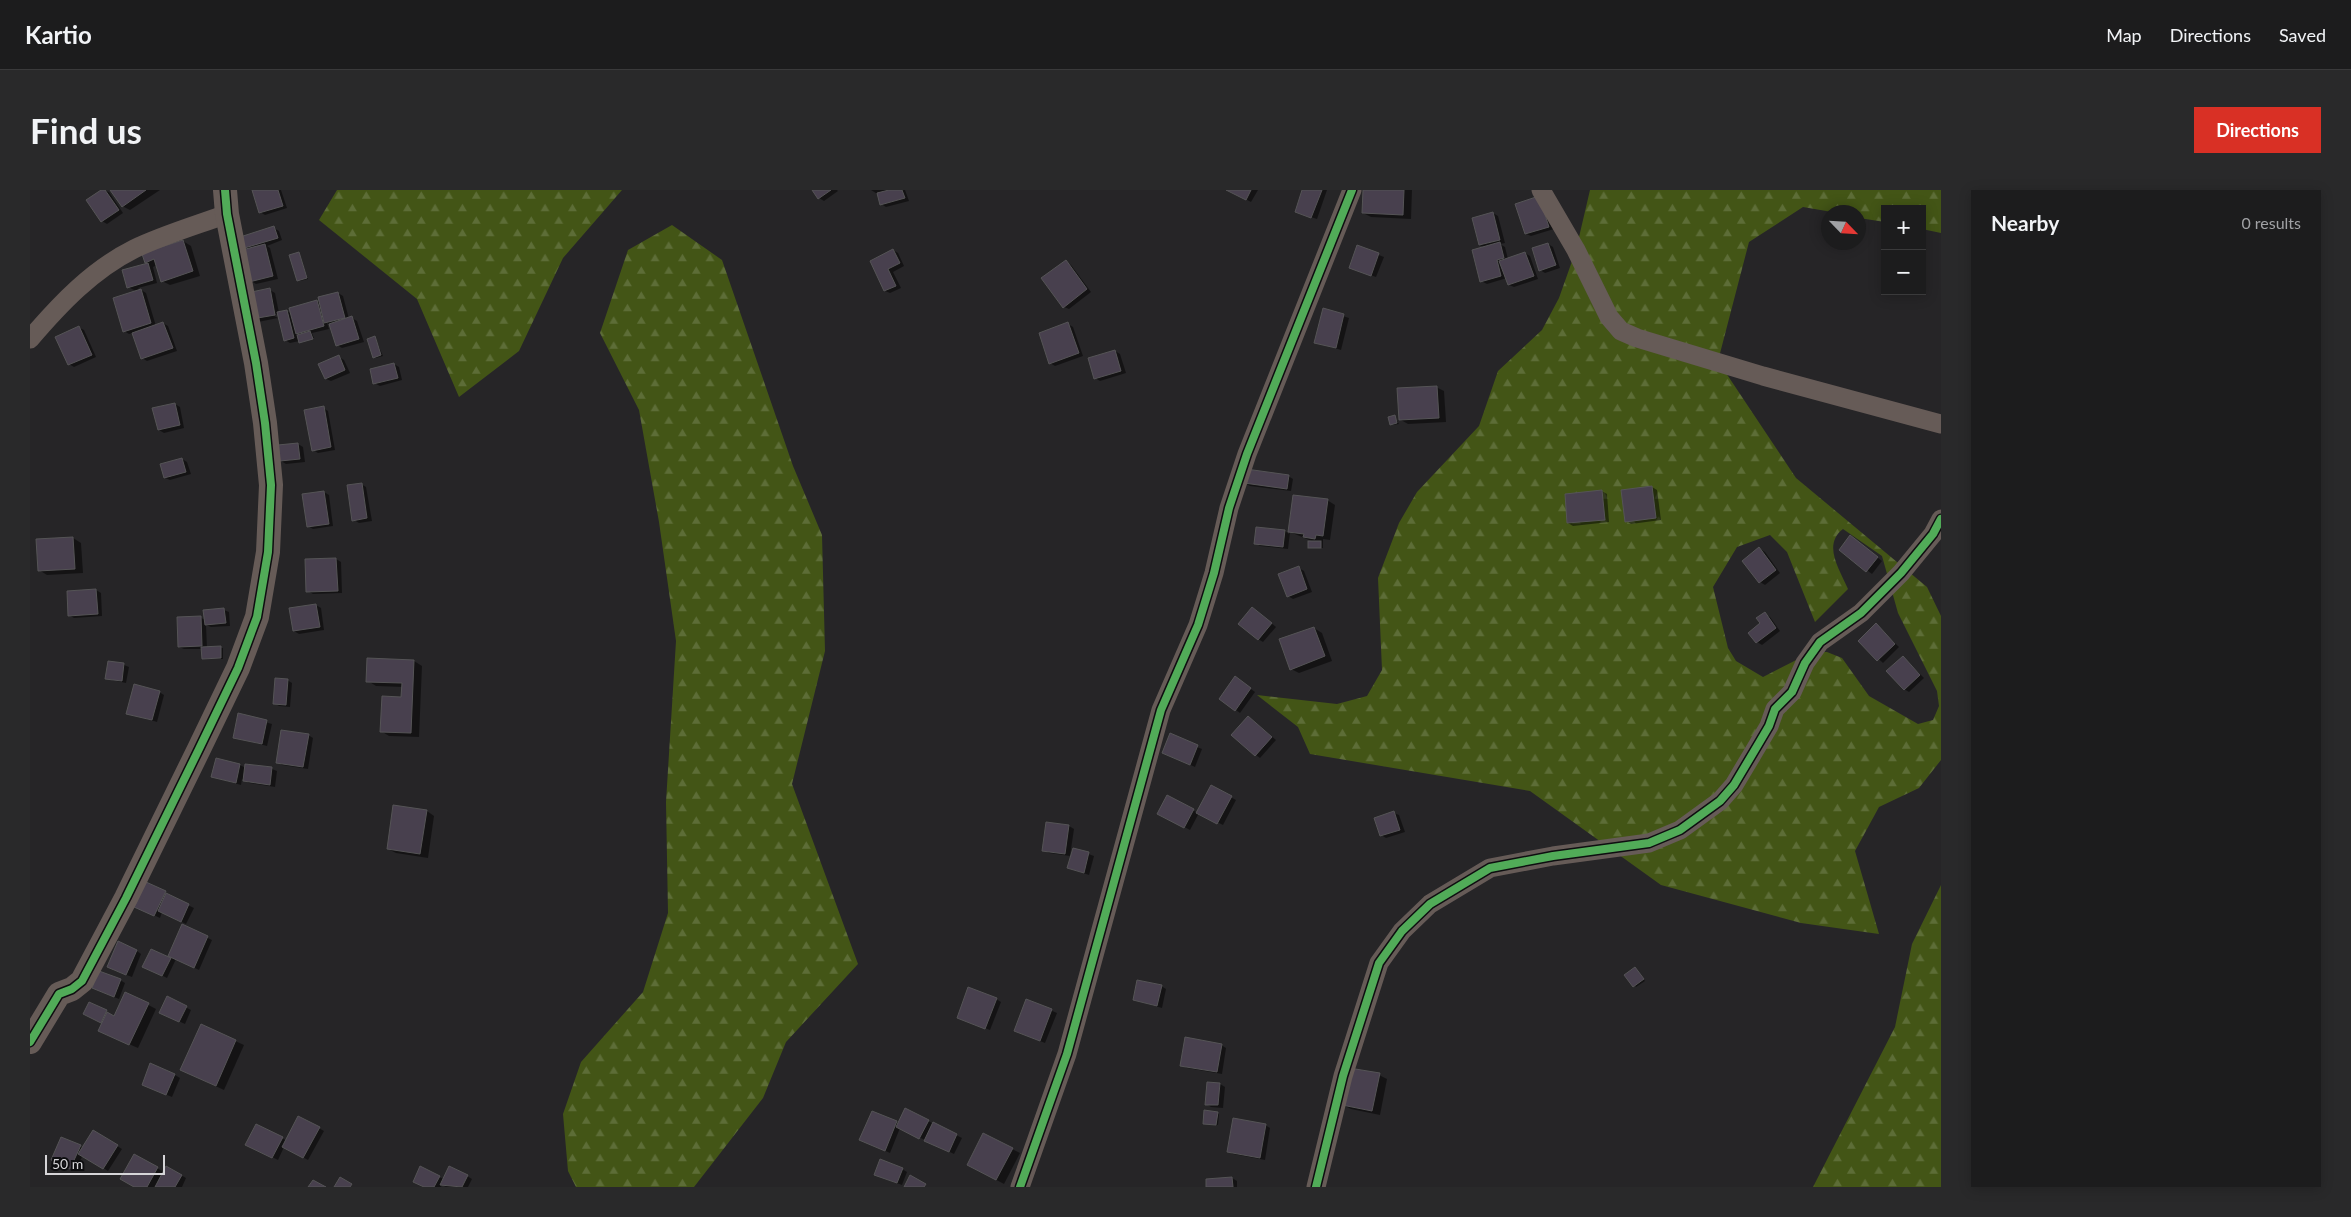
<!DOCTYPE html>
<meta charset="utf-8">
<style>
body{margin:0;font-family:Lato,sans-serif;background:#29292a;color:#f1f3f6}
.controls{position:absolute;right:15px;top:15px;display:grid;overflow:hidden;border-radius:0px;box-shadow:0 2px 12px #0003}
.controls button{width:45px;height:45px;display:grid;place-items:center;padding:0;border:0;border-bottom:1px solid #3a3a3b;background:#1c1c1d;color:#f1f3f6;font:25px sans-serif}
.compass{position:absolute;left:1791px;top:15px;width:45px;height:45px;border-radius:50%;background:#1c1c1d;box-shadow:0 2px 12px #0003;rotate:115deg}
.scale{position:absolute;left:15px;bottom:12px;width:120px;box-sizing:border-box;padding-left:5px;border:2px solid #d6d5d8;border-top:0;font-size:14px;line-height:18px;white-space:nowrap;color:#d6d5d8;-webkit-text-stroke:4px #0e0e10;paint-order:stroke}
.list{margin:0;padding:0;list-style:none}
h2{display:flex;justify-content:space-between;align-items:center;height:65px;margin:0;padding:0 20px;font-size:21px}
h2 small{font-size:16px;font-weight:400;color:#a0a1a4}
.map{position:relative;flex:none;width:1911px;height:997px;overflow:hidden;border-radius:0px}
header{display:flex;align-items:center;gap:30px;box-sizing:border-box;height:70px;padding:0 25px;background:#1c1c1d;border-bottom:1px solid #3a3a3b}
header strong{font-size:24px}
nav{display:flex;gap:28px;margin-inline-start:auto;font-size:18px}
.intro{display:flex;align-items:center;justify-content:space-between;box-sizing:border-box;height:120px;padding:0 30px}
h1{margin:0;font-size:35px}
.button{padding:12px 22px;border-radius:0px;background:#d93025;color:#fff;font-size:18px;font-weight:700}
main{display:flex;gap:30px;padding:0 30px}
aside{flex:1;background:#1c1c1d;border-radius:0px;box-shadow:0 2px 12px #0003}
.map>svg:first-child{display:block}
.forest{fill:url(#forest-firs);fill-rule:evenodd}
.shadow{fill:#0007}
.building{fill:#48404e;stroke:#555456}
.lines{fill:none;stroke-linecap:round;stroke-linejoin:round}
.minor{stroke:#665b57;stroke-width:19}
.tertiary{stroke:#665b57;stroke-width:24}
.cycleway-casing{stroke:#0e0e10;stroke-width:11}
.cycleway{stroke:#51ab58;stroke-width:8}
</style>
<header>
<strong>Kartio</strong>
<nav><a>Map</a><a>Directions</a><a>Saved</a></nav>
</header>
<div class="intro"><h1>Find us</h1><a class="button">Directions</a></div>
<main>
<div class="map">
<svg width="1911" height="997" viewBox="0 0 1911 997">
<defs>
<pattern id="forest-firs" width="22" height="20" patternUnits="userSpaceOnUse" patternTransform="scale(1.25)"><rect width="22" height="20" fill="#435516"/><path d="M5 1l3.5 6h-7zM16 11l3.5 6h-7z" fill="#5d6d37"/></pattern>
</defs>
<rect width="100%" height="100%" fill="#262527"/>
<g class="forest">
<polygon points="307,0 592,0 533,68 489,161 429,207 387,109 289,30"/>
<path d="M1560 0H1911V43L1892 39V19H1855V32L1829 28 1828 22H1802L1773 17 1719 52 1688 171 1766 288 1897 397 1911 426V570L1889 598 1849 617 1825 661 1849 744 1771 733 1631 695 1500 601 1280 564 1268 537 1227 505 1307 514 1337 506 1352 480 1348 388 1369 333 1387 302 1449 236 1468 181 1512 140 1529 108 1546 60ZM1813 339 1852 366 1868 423 1907 501 1909 516 1903 530 1888 534 1839 506 1812 468 1797 462H1782L1733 487 1706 471 1698 458 1683 397 1707 357 1740 345 1757 362 1785 432 1818 399C1810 380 1792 355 1813 339Z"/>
<polygon points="642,35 692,70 763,276 792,345 795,461 762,594 828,774 756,852 733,908 664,997 546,997 538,981 533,924 551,872 613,802 638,723 636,612 646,451 629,332 609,220 570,143 598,60"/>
<polygon points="1911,695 1911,997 1783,997 1865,837 1882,754"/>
</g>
<g class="shadow">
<polygon points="73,0 79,2 93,23 77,34 72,31"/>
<polygon points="82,0 130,0 100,20 92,16"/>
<polygon points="223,0 251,0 257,18 235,25 230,22"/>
<polygon points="783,0 807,0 808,1 794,11 789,8"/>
<polygon points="841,0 875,0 879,11 856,17 851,14 849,5"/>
<polygon points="1198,0 1228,0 1221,12"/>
<polygon points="1274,0 1297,0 1287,29 1271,24"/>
<polygon points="1334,0 1382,0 1381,29 1341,27 1333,23"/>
<polygon points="1509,8 1524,39 1501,46 1496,44"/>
<polygon points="1463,23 1468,26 1475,53 1470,54 1475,57 1478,69 1495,63 1500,66 1508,89 1484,97 1479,95 1477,88 1457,94 1451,91 1455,58 1450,55"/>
<polygon points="244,38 249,41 252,50 237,56 240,58 248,89 226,94 221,91 209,49"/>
<polygon points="153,51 161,56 170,86 140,95 132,91 127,75 123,77 127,93 108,98 116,103 126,136 133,133 138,136 147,161 117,171 112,168 103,143 99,144 94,141 106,101 98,97 93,81 119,74 116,72 136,57"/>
<polygon points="1518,54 1523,57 1530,78 1515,83 1510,80"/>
<polygon points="1328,57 1354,67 1346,87 1326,80"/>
<polygon points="863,60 868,63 874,76 863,82 871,98 860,103 855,101 841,71"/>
<polygon points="269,63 278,89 270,91 268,90"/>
<polygon points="1036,72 1041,75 1061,102 1039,119 1034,117"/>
<polygon points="240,100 245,103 249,123 257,121 262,124 287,111 291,113 308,103 313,106 319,129 322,128 327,131 334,152 312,158 307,155 301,135 297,133 299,139 282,143 284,148 260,153 255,150 249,126 241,121 239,123 248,128 228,132"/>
<polygon points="1294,120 1319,128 1311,160 1286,152"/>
<polygon points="1038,134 1043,137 1053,166 1025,176 1020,173"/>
<polygon points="48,137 54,140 66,167 44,177 39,174"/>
<polygon points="345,148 353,166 346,168 344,167"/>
<polygon points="1085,161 1090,164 1096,183 1070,191 1065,188"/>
<polygon points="309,167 314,170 320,183 301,191 296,189"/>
<polygon points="364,174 369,177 372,190 350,196 344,193"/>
<polygon points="1406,197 1414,201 1416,232 1378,234 1371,230"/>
<polygon points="145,214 150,217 154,238 134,243 129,240"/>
<polygon points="293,218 298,221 305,260 288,263 283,260"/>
<polygon points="1365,227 1369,234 1363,235 1361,234"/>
<polygon points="268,254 273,257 275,272 256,274 251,271"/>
<polygon points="152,269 157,272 161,284 140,290 135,288 131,275"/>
<polygon points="1258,286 1263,289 1261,301 1220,296 1215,293"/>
<polygon points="331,294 336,297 342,331 329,333 324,330"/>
<polygon points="1622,297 1627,300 1631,330 1601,334 1596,331"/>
<polygon points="1572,301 1577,304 1579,332 1543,336 1538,333"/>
<polygon points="294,302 299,305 303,336 283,339 278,336"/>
<polygon points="1264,306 1297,310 1305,315 1300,350 1293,349 1293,358 1282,358 1279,357 1284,352 1260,342 1258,359 1230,356 1225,353 1255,341 1259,344"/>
<polygon points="43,348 51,353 53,383 17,385 9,380"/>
<polygon points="1825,350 1852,371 1842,384 1810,360"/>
<polygon points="1730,359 1735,362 1750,383 1735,395 1730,392"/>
<polygon points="306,369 311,372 312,403 283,404 278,401"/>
<polygon points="1269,378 1274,381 1282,402 1263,409 1258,406"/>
<polygon points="66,400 71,403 72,426 44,428 39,425"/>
<polygon points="286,415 291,418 294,440 269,444 264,441"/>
<polygon points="194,420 199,422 200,436 181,437 176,435 177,458 193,458 193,469 175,469 173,468 172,459 154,459 149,457 148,428 171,428 176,430 175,421"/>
<polygon points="1228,422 1246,437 1233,452 1228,449"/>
<polygon points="1735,424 1740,427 1750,441 1732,455 1727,452"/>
<polygon points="1846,435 1869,457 1853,473 1829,451"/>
<polygon points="1284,438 1292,443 1302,471 1269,483 1261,479"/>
<polygon points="1873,467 1894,488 1879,502 1874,499"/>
<polygon points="339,469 384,471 392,476 389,547 359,546 351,541 372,508 373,497 346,496 338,491"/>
<polygon points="94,475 99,477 96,493 77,489"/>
<polygon points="257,490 262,493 260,517 249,516 244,513"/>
<polygon points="1210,491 1225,502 1210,523 1206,520"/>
<polygon points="129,502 134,505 127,532 98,523"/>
<polygon points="209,525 242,534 237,556 204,547"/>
<polygon points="1219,527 1246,550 1230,568 1226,565"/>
<polygon points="278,545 283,548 278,579 252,575 247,572"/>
<polygon points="1167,557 1172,559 1165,577 1138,565"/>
<polygon points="210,575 216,578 216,575 242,579 247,581 245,597 219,593 212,589 211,595 183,587"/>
<polygon points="1181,597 1206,610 1193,635 1169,623 1160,640 1128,623 1137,607 1168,623"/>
<polygon points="397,621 404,626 398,668 366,663 358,659"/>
<polygon points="1364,623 1369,625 1375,642 1356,648 1351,645"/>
<polygon points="1039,636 1044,639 1040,666 1019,663 1014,660"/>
<polygon points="1044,659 1064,666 1059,685 1039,678"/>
<polygon points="135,702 139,706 164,718 156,734 132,722 130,728 111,719"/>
<polygon points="153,736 182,750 169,780 146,769 137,788 119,779 138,768"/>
<polygon points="107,761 111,764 102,787 83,780"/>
<polygon points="1605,778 1615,791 1606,797 1596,785"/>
<polygon points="90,790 95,793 89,809 69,801"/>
<polygon points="1131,796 1136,799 1132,818 1104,810"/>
<polygon points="96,803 126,819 108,858 78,845 73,833 55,824 76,822 84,827"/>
<polygon points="137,808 161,820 155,834 135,825"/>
<polygon points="966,809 971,812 960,840 933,830"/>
<polygon points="997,810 1027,823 1015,853 990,843"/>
<polygon points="172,836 214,855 194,900 160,884"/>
<polygon points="1191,855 1196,858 1192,884 1157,878 1152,875"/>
<polygon points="145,885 150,888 142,907 118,897"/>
<polygon points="1349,885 1357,889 1350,925 1321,919 1313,915"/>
<polygon points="1190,894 1195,897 1193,918 1181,917 1176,914"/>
<polygon points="876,920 932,948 924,964 870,938 860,963 836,952 842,922 869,934"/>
<polygon points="1187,923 1189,924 1188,935 1176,934"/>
<polygon points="269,927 294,941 278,970 254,957 248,970 222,957 252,948 257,951"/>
<polygon points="1235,935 1240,938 1235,970 1203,964 1198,961"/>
<polygon points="64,942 92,959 78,981 53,965 45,981 27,973 50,956 53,958"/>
<polygon points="982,959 990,963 974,994 946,979"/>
<polygon points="104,965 134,982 137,977 156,988 152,997 107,997"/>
<polygon points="872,979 877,982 872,995 850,987"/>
<polygon points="437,986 442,989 438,997 416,997 412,995 411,997 396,997 409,987 414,989"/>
<polygon points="1202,988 1207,991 1207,997 1177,997"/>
</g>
<g class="building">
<polygon points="71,0 75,0 89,20 71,32 56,10"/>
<polygon points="80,0 116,0 92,17"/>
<polygon points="222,0 248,0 253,16 229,23"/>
<polygon points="782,0 801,0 788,9"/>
<polygon points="859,0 872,0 875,8 850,15 847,3"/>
<polygon points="1196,0 1221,0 1216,10"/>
<polygon points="1272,0 1292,0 1281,28 1265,22"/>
<polygon points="1333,0 1374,0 1373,25 1332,23"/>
<polygon points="1509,6 1519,37 1495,44 1485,14"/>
<polygon points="1463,22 1470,50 1449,55 1442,28"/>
<polygon points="244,36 248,48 211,59 207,48"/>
<polygon points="153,50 163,81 131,92 124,69 115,73 110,58 131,57"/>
<polygon points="1470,52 1474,68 1467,70 1471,86 1450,92 1442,60"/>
<polygon points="1518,53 1526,75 1509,81 1502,58"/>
<polygon points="235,54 243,86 219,92 212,60"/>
<polygon points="1327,55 1349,63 1341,86 1319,78"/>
<polygon points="863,59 870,73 858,79 866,96 854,101 840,71"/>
<polygon points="269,62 277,88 267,91 259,65"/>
<polygon points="1495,62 1504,86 1478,95 1469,71"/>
<polygon points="1036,70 1057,99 1033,118 1011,88"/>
<polygon points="118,73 123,90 97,98 92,80"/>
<polygon points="240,98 245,125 222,129 217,103"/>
<polygon points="111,99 121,133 93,142 83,108"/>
<polygon points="308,102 315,128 294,133 288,107"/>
<polygon points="287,110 294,136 266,144 259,118"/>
<polygon points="1293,118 1314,124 1306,158 1284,153"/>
<polygon points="257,120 264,148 254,151 247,122"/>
<polygon points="322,126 329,149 306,156 299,134"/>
<polygon points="133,132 143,158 111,169 102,143"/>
<polygon points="1038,132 1049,163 1019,174 1009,143"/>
<polygon points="49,136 62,165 38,175 25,147"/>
<polygon points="280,141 283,149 269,153 267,145"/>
<polygon points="345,146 351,165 343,168 337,149"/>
<polygon points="1085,160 1091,181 1064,189 1058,168"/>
<polygon points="309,165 315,180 295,189 288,174"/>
<polygon points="364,173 368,188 343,194 340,179"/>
<polygon points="1407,196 1409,228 1369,230 1367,198"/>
<polygon points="145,213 150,235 128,240 122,218"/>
<polygon points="294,216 301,257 282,261 274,220"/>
<polygon points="1365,225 1367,233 1360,235 1358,227"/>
<polygon points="268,253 270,269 250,271 248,255"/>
<polygon points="152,268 156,282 134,288 130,274"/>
<polygon points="1216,279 1259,285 1257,299 1214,293"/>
<polygon points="332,293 337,328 322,331 317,295"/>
<polygon points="1622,296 1626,328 1595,332 1591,300"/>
<polygon points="1572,300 1575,330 1537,333 1535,304"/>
<polygon points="294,301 299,334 277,337 272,304"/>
<polygon points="1263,305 1298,309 1293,346 1286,345 1285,349 1273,347 1274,344 1258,342"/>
<polygon points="1226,337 1255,340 1253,357 1224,354"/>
<polygon points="1820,345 1848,367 1836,382 1809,360"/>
<polygon points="43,347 45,379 8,381 6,349"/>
<rect x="1278" y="351" width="13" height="7"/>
<polygon points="1729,357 1746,380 1729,393 1712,371"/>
<polygon points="306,368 308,401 276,402 275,369"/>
<polygon points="1269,376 1277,399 1257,407 1248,384"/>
<polygon points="66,399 68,424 38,426 37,401"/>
<polygon points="286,414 290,437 263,441 259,418"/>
<polygon points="1222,417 1242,433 1228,450 1208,434"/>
<polygon points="194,418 196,433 175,435 173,420"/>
<polygon points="1735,422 1746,438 1726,453 1718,443 1730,433 1726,428"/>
<polygon points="171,426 172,456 148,457 147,427"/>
<polygon points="1846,433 1865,454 1847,471 1828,451"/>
<polygon points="1284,437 1295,466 1260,480 1249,449"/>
<polygon points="191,456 191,468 172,469 171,457"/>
<polygon points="1873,466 1890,485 1874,500 1856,481"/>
<polygon points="337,468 384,470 381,543 350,542 352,506 371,507 372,493 336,492"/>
<polygon points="78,471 94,473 92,491 75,489"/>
<polygon points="1205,486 1221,498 1205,521 1189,509"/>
<polygon points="245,488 258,489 256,515 243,514"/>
<polygon points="104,494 130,501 122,530 96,524"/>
<polygon points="208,523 237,530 232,554 203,548"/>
<polygon points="1218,526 1242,547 1225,566 1201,545"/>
<polygon points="251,540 279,544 273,577 246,573"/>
<polygon points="1140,543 1168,555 1160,575 1132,563"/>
<polygon points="186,568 210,574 206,593 181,587"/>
<polygon points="215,574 242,577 240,595 213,591"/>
<polygon points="1181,595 1202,606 1187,634 1166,623"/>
<polygon points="1137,605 1164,619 1154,638 1127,624"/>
<polygon points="363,615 397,620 390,664 357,659"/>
<polygon points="1364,621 1370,640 1350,646 1344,628"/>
<polygon points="1016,632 1039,635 1035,664 1012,661"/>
<polygon points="1043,658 1059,662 1054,683 1037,678"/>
<polygon points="116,692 136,701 124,726 104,717"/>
<polygon points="136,703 159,714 151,732 128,721"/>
<polygon points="152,734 178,746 164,778 138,766"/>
<polygon points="88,751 107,760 96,785 77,777"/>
<polygon points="121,759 141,768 132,786 112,777"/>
<polygon points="1605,777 1614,789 1603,797 1594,785"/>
<polygon points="69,781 91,789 84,807 62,798"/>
<polygon points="1107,790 1132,795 1127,816 1103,810"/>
<polygon points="938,797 967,808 955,839 927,828"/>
<polygon points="95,802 119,813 99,855 68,841 77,822 84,826"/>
<polygon points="137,806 157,816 149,832 129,823"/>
<polygon points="996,809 1022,819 1010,851 984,841"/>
<polygon points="59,812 77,820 71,833 53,824"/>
<polygon points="171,834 206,850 186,896 150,880"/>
<polygon points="1155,847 1192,854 1187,882 1150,876"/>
<polygon points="120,873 145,884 136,905 112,895"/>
<polygon points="1319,878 1350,883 1342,921 1312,915"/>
<polygon points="1177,892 1190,893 1188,915 1175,915"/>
<polygon points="875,918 899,930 889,949 866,937"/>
<polygon points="1174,920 1188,922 1186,935 1173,934"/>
<polygon points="842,921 867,931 855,961 829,950"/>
<polygon points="268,926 290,937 273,968 252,957"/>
<polygon points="1203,928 1236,934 1230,968 1197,962"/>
<polygon points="903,932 927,944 919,962 894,951"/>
<polygon points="226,934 253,947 242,968 215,955"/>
<polygon points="63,940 88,955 73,979 48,964"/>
<polygon points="953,943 983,958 966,990 937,975"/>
<polygon points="31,947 51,955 40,979 21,970"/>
<polygon points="104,964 128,977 117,997 104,997 90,989"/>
<polygon points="850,969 873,978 867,993 844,985"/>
<polygon points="136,976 152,985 145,997 125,997"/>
<polygon points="390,976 410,986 404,997 394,997 383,992"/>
<polygon points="419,976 438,985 432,997 410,995"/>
<polygon points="880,985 896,994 894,997 874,997"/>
<polygon points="310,987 322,994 320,997 304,997"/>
<polygon points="1202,987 1203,997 1176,997 1176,989"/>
<polygon points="283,990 296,997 278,997"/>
</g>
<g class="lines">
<g class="minor">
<polyline points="1511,0 1546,60 1579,127 1591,141 1607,148 1733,186 1911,234"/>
<path d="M0 149C30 114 62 80 104 59 133 45 167 35 197 24"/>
<polyline points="990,997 1037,864 1131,520 1168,435 1184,383 1199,318 1217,264 1322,0"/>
<polyline points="1286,997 1313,886 1349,773 1372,741 1400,714 1460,678 1523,666 1619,653 1650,640 1690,611 1704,595 1729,553 1739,536 1745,519 1762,502 1775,473 1790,452 1831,423 1871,383 1903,344 1911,329"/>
</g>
<polyline class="tertiary" points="0,852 29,804 42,799 52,791 96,708 169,559 208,478 227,427 238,362 241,295 235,233 226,173 197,24 195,0"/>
<defs>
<g id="cycleway">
<polyline points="0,852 29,804 42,799 52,791 96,708 169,559 208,478 227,427 238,362 241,295 235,233 226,173 197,24 195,0"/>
<polyline points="990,997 1037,864 1131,520 1168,435 1184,383 1199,318 1217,264 1322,0"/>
<polyline points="1286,997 1313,886 1349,773 1372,741 1400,714 1460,678 1523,666 1619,653 1650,640 1690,611 1704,595 1729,553 1739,536 1745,519 1762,502 1775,473 1790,452 1831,423 1871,383 1903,344 1911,329"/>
</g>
</defs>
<use href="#cycleway" class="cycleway-casing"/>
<use href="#cycleway" class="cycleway"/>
</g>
</svg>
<div class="controls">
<button>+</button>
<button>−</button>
</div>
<svg class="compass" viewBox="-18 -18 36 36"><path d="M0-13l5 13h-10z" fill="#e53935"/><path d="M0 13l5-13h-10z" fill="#a0a1a4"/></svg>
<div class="scale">50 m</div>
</div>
<aside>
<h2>Nearby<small>0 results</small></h2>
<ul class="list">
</ul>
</aside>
</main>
